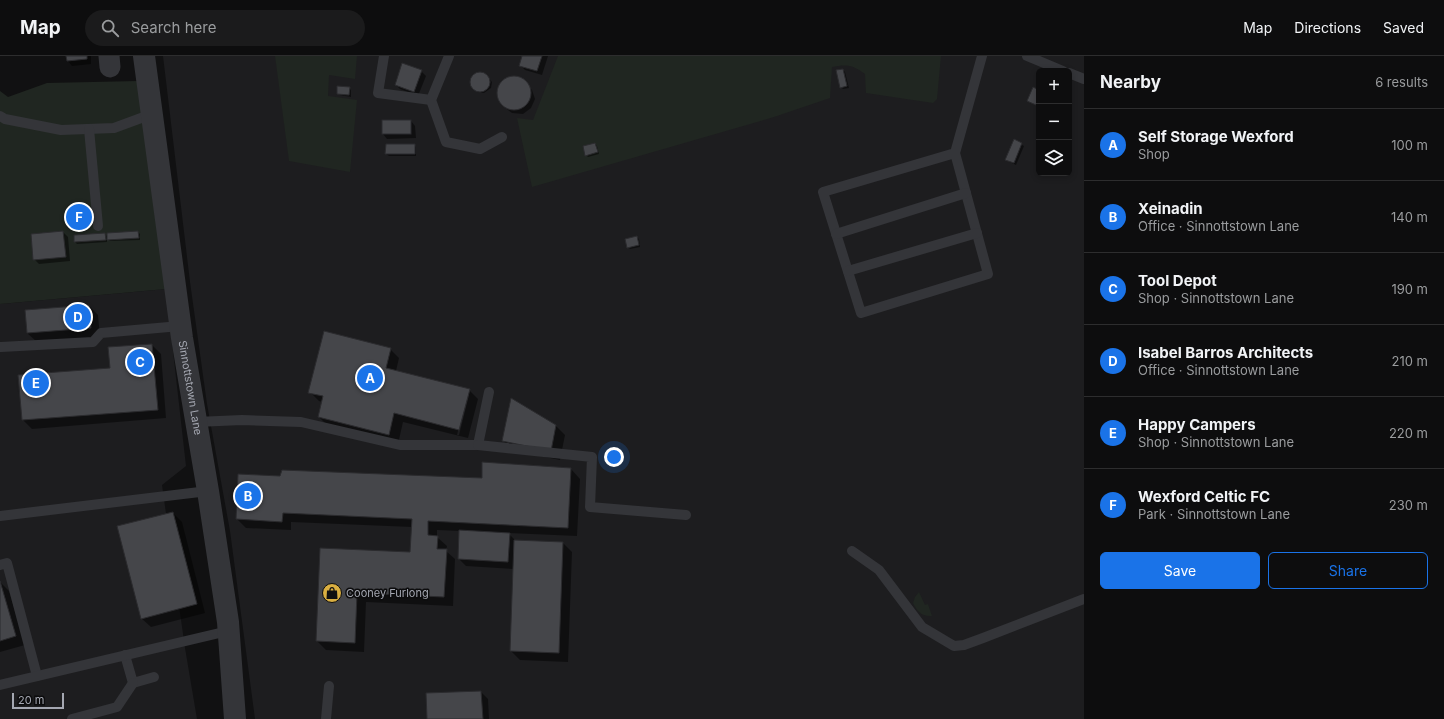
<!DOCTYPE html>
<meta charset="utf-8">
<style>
body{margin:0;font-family:Inter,sans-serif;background:#1b1b1c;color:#f1f3f6}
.controls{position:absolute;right:12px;top:12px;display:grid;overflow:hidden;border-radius:6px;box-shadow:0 2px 6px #0003}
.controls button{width:36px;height:36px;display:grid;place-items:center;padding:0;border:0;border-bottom:1px solid #2d2d2e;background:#0d0d0e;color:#f1f3f6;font:20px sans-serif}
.scale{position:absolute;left:12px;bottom:10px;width:52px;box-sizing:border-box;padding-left:4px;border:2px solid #a4a7b1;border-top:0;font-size:11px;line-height:14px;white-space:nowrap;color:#a4a7b1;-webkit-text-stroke:3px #0c0c0d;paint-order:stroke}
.you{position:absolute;left:614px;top:401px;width:14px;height:14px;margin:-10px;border:3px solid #fff;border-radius:50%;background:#1a73e8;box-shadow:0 0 0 6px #1a73e833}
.badge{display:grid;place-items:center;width:26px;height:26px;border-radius:50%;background:#1a73e8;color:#fff;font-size:13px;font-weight:700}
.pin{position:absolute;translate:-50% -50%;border:2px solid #fff;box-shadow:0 1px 4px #0006}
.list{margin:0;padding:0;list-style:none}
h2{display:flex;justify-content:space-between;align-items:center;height:52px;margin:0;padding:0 16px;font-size:17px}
h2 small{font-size:13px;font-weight:400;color:#9a9c9e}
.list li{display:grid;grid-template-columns:26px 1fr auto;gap:12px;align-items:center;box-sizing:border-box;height:72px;padding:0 16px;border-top:1px solid #2d2d2e}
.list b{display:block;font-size:15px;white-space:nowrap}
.list p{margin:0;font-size:13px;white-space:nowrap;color:#9a9c9e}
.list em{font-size:13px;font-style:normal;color:#9a9c9e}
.actions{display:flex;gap:8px;padding:12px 16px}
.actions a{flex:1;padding:9px 0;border:1px solid #1a73e8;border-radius:6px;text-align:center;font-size:14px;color:#1a73e8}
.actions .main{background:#1a73e8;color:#fff}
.icon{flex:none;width:22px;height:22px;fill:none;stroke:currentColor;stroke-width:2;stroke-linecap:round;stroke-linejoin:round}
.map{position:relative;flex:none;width:1084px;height:663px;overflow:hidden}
header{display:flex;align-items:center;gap:24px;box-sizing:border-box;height:56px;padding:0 20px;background:#0d0d0e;border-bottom:1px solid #2d2d2e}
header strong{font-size:19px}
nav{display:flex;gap:22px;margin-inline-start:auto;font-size:14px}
.search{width:280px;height:36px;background:#1b1b1c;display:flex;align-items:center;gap:10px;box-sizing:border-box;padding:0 14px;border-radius:22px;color:#9a9c9e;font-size:15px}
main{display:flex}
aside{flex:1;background:#0d0d0e}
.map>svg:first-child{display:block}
.built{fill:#1d1d1f;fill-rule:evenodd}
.green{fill:#202621}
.shadow{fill:#0007;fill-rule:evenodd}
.building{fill:#45464a;stroke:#2b2b2e}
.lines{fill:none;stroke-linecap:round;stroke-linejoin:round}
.service{stroke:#343539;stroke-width:10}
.minor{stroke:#343539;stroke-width:21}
.tertiary{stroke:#343539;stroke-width:22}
.labels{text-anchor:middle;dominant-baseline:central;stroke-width:3;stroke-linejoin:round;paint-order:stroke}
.street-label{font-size:11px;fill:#a4a7b1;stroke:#0c0c0d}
.poi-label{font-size:11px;fill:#a4a7b1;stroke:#0c0c0d;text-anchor:start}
</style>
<header>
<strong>Map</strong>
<div class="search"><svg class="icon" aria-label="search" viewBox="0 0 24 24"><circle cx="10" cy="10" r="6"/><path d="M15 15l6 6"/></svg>Search here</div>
<nav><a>Map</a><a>Directions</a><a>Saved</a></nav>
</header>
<main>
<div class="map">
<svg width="1084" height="663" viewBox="0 0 1084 663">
<rect width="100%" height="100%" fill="#111112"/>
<g class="built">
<path d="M163 0H1084V663H255L230 475 207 348 190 226ZM1039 15H1069V117H1039Z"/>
<polygon points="166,233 186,410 162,429 185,592 197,663 0,663 0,248"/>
</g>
<g class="green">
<polygon points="275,0 357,0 355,23 329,19 328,40 357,44 350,116 289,105"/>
<path d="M558 0H941L937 43 933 47 866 37 865 18C853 9 847 8 832 11L830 42 774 61 532 131 517 62 533 64Z"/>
<polygon points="138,25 166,233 0,248 0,35 8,41 47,27"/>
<path d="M919 536 925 549 928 548 932 560C922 561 917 555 913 547L915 541Z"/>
</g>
<g class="shadow">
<polygon points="67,0 91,0 91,8 72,10 68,5"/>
<polygon points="523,0 548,0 542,19 525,14 520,9"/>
<polygon points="843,14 845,16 849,32 843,33 841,31"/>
<polygon points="421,15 426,20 418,40 400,33 396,29"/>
<polygon points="481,17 486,19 492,26 491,32 484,37 478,36 472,29 471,26 473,20"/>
<polygon points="514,21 520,22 532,34 535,43 531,52 523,58 512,57 508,54 503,49 498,39 498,34 504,24"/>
<polygon points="349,32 351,34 351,41 340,39 338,37"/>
<polygon points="1039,35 1039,50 1030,46"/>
<polygon points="383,65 411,65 415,70 416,82 387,83 383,78"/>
<polygon points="1014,85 1024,90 1016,109 1006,104"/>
<polygon points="595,88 597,90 599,98 588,101 586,99"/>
<polygon points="414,89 416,91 416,100 389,100 386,98"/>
<polygon points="63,176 68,181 70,205 39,208 34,203"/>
<polygon points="138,176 140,178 140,184 110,185 107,182 107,186 77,188 75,186 105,178 108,181"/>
<polygon points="636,181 639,183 640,191 630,193 628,191"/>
<polygon points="89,250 98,259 100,281 37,286 27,277"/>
<polygon points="152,289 161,298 166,362 32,373 23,364 19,320 111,313"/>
<path d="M390 293 399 302 396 315 469 334 478 343 468 382 403 366 398 388 328 370 319 361 322 346 319 345 310 336ZM467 339H469L459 379H457Z"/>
<polygon points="556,370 565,379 560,404 512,394 503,384"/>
<polygon points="571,413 580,423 577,480 508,477 516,485 563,487 572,496 568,606 520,604 511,595 514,513 466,510 459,503 460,475 437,474 437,481 447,490 446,495 455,503 453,550 366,546 364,596 326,594 317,585 321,493 411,497 412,471 291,466 291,474 246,472 237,463 281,421 482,423"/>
<polygon points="173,457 182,466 205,557 151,571 141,562"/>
<polygon points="0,526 9,535 25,589 0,596"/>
<polygon points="481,636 488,643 489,663 428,663"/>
</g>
<g class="building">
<polygon points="66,0 87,0 87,3 67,5"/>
<polygon points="522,0 542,0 537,15 519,10"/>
<polygon points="402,7 422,14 414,36 395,29"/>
<polygon points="843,13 847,30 840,32 836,14"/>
<circle cx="480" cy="26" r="10"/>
<circle cx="514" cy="37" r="17"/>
<polygon points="337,30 350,31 349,39 337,38"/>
<polygon points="1033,31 1039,34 1039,43 1036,49 1027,45"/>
<rect x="382" y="64" width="29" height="14"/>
<polygon points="1014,83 1022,87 1014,107 1005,104"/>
<polygon points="595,87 598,96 585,100 583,90"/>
<polygon points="386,88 415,88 415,98 385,98"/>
<polygon points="63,175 66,201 33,204 31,178"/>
<polygon points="138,175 139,182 107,184 107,177"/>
<polygon points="105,177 106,184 74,186 74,179"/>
<polygon points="637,180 639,189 627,192 625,183"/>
<polygon points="89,249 91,272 27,277 25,254"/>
<polygon points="324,275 391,292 386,312 470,333 459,374 394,357 389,379 318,361 323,340 308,337"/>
<polygon points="152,288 158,354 22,364 18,319 110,312 108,291"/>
<polygon points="511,342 556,369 551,395 502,385"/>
<polygon points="482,406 571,412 568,472 428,465 428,479 438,480 437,493 447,493 444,541 357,537 355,587 316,585 320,492 410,496 412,463 283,457 282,466 236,463 238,418 280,420 282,414 482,422"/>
<polygon points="173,456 197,548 141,563 117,470"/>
<polygon points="459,474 510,477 508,506 458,503"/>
<polygon points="514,484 563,486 559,597 510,595"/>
<polygon points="0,525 16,580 0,585"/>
<polygon points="481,635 483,663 427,663 426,637"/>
</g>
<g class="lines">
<g class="service">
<polyline points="384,0 378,37 431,44"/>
<polyline points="449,0 431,44 446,86 480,93 502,81"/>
<polyline points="1027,0 1063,15"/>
<polyline points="1069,17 1084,23"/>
<polyline points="0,60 5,63 61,74 114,72 152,58"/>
<polyline points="89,73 98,170"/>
<polyline points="955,97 823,136 861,257 988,218 955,97 982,0"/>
<polyline points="836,178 966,137"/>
<polyline points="848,215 977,177"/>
<polyline points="1,291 93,286 101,277 180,270"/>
<polyline points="196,366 242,364 301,366 400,389 478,389 489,336"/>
<polyline points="478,389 592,401 590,451 686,459"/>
<polyline points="0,460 208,435"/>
<polyline points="852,495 879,514 922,571 954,590 964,589 983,582 1084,543"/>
<polyline points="0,509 7,507 37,620"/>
<polyline points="125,599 133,627 154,621"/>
<polyline points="0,629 228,575"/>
<polyline points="72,663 117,651 133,627"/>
<polyline points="326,663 329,630"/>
</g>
<polyline class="minor" points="109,0 110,11"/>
<path class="tertiary" id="s1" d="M144 0 182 282 208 435 228 566 235 663"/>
</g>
<defs>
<symbol id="shop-disc" viewBox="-11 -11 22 22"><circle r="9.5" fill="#daaf41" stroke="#0c0c0d"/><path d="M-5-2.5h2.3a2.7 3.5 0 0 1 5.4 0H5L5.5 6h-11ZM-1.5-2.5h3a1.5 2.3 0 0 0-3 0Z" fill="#111"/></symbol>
</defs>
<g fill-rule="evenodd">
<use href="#shop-disc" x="321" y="526" width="22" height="22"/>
</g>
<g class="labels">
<g class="street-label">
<text stroke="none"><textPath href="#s1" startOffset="335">Sinnottstown Lane</textPath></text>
</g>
<g class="poi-label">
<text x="346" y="537">Cooney Furlong</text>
</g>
</g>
</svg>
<div class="controls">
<button>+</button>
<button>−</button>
<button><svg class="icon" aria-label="layers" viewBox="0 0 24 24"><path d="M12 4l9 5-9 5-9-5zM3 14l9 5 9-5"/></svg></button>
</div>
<div class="scale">20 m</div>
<div class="you"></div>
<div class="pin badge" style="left:370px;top:322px">A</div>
<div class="pin badge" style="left:248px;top:440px">B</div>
<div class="pin badge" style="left:140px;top:306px">C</div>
<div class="pin badge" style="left:78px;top:261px">D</div>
<div class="pin badge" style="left:36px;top:327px">E</div>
<div class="pin badge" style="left:79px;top:161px">F</div>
</div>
<aside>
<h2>Nearby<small>6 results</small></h2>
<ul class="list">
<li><span class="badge">A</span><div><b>Self Storage Wexford</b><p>Shop</p></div><em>100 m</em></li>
<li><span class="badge">B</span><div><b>Xeinadin</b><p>Office · Sinnottstown Lane</p></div><em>140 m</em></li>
<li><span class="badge">C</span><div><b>Tool Depot</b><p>Shop · Sinnottstown Lane</p></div><em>190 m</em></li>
<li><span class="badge">D</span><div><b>Isabel Barros Architects</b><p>Office · Sinnottstown Lane</p></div><em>210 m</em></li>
<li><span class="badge">E</span><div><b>Happy Campers</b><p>Shop · Sinnottstown Lane</p></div><em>220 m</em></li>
<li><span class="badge">F</span><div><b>Wexford Celtic FC</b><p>Park · Sinnottstown Lane</p></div><em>230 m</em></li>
</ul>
<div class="actions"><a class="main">Save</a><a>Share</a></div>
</aside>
</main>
